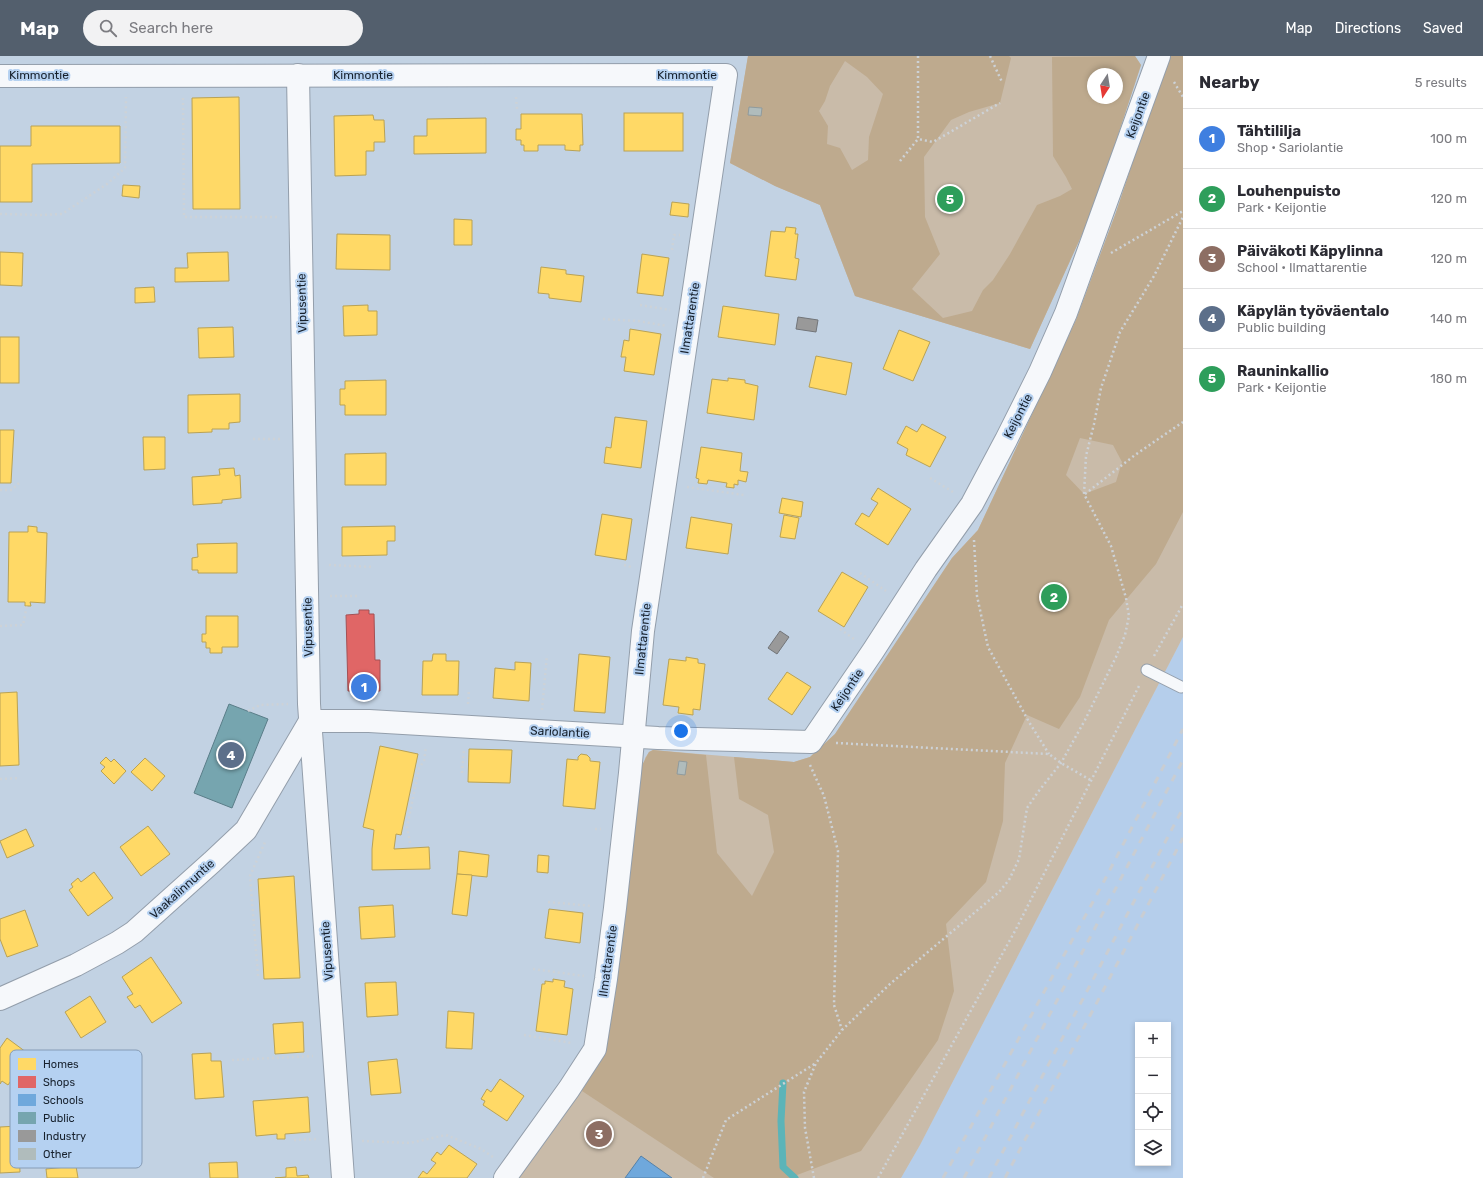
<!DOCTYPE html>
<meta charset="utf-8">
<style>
body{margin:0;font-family:Rubik,sans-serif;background:#f2f2f3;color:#2b2b33}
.controls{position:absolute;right:12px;bottom:12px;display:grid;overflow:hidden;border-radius:0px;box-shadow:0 2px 6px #0003}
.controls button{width:36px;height:36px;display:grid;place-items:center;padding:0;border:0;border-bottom:1px solid #e1e1e2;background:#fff;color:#2b2b33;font:20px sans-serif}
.compass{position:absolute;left:1087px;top:12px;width:36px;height:36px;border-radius:50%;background:#fff;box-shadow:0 2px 6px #0003;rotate:192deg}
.you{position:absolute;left:681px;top:675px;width:14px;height:14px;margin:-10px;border:3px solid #fff;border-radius:50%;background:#1a73e8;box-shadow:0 0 0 6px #1a73e833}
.badge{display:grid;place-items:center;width:26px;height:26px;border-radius:50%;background:#535f6d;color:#fff;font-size:13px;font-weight:700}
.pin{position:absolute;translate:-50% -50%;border:2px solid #fff;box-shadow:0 1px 4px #0006}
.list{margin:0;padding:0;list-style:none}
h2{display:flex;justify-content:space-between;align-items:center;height:52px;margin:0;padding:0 16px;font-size:17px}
h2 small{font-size:13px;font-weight:400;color:#7c7c81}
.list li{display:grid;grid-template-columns:26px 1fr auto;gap:12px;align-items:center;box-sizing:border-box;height:60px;padding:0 16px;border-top:1px solid #e1e1e2}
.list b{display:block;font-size:15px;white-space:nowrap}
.list p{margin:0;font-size:13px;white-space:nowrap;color:#7c7c81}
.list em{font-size:13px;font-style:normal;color:#7c7c81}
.icon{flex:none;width:22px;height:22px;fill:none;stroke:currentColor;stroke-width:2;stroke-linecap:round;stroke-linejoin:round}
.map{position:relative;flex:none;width:1183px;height:1122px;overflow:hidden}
header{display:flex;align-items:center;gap:24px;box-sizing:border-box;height:56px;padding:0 20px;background:#535f6d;color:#fff}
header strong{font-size:19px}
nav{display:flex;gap:22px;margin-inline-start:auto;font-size:14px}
.search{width:280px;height:36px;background:#f2f2f3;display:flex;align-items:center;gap:10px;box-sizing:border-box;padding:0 14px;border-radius:22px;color:#7c7c81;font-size:15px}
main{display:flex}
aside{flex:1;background:#fff}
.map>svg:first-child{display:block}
.built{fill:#b5ceeb;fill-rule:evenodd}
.green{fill:#c9bba9;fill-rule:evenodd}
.forest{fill:#beaa8e;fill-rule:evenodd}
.homes{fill:#ffd966;stroke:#b9a255}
.shops{fill:#e06666;stroke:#a45155}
.schools{fill:#6fa8dc;stroke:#5580a8}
.public{fill:#76a5af;stroke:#5a7d88}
.industry{fill:#999;stroke:#727579}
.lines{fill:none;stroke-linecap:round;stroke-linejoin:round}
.stream{stroke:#5cb4b8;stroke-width:7}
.building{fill:#b0bcbc;stroke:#909b9d}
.lane-casing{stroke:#939eab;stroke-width:13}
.street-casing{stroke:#939eab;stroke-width:24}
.path{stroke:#cdd2d7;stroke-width:2.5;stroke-dasharray:2 3;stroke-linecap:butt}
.lane{stroke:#f6f8fb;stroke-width:11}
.street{stroke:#f6f8fb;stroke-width:22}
.rail{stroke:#c9cdd2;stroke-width:3;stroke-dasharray:7 7;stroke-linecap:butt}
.labels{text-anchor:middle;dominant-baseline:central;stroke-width:4;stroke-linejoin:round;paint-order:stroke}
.street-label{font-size:12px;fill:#17212d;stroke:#b5d1f1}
.key{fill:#b5d1f1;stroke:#869cb6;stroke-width:1}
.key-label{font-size:11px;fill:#17212d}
</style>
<header>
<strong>Map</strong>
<div class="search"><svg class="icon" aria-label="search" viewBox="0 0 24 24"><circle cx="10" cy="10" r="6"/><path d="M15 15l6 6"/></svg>Search here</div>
<nav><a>Map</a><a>Directions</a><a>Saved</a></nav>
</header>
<main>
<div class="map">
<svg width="1183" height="1122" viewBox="0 0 1183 1122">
<rect width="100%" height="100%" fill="#c2d2e3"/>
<path class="built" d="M1183 581V1122H901L920 1089ZM1138 969H1168V1107H1138Z"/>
<g class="green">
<path d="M748 0H1135L1141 9 1094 152 1030 293 855 240 820 149 775 130 730 107ZM1093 18H1117V42H1093Z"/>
<polygon points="1183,0 1183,581 920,1089 901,1122 519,1122 581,1035 601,1001 645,702 649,696 653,694 794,706 810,701 835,678 952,502 978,474 1076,264 1115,159"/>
</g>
<g class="forest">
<path d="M748 0H1009L1011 2 1000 47 969 56 951 64 924 101 925 161 940 198 912 233 943 262 972 255 983 234 993 224 1010 198 1037 149 1060 140 1072 133 1066 121 1053 100 1052 1 1135 0 1141 9 1094 152 1030 293 855 240 820 149 775 130 730 107ZM845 5 867 21 883 38 869 81 868 104 852 114 840 92 827 88 828 70 819 55 825 45 830 30ZM1093 18H1117V42H1093Z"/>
<path d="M1168 0H1183V456L1156 508 1109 564 1080 641 1059 673 1027 659 1005 707 1003 765 986 826 946 868 954 935 938 984 861 1095 789 1122H714L582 1035 601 1001 641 711 649 696 653 694 706 699 717 797 752 840 774 796 768 759 739 743 734 701 794 706 810 701 835 678 952 502 978 474 1076 264 1115 159ZM1080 382 1113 389 1122 406 1116 426 1084 438 1066 419Z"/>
</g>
<g class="homes">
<polygon points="239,41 240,153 193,153 192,42"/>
<rect x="624" y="57" width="59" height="38"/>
<polygon points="521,58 582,58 583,89 580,89 580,95 565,94 565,89 538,89 538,95 524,95 524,89 521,89 521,84 516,84 516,73 521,73"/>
<polygon points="373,59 374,64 384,64 385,86 374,86 374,95 366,95 366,119 335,120 334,60"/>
<polygon points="486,62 486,97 414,98 414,80 427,80 427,63"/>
<polygon points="31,70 120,70 120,107 32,108 32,146 0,146 0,90 31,90"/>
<polygon points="123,129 140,130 139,142 122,140"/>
<polygon points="672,146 689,148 688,161 670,159"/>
<polygon points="454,163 472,164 472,189 454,189"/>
<polygon points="786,171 796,172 795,178 798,178 795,202 799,203 796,224 765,220 771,175 785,176"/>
<polygon points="337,178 390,179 390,214 336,213"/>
<polygon points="0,196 23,197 22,230 0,229"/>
<polygon points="228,196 229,225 175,226 175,212 188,212 187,197"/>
<polygon points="642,198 669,202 663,240 637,237"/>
<polygon points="541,211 566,214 566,218 584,220 581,246 549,242 549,238 538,237"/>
<polygon points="154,231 155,246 135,247 135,232"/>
<polygon points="368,249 368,255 377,255 377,279 344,280 343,250"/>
<polygon points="723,250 779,258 775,289 718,281"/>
<polygon points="233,271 234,301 199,302 198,272"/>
<polygon points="630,273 661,278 654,319 624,315 626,301 621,301 624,284 629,285"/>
<polygon points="899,274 930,286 913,325 883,313"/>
<rect x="0" y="281" width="19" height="46"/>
<polygon points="816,300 852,307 846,339 809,331"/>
<polygon points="728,322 745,324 745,327 758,330 754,364 707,357 712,323 728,325"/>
<polygon points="386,324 386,359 345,359 345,349 340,349 340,333 345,333 345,325"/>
<polygon points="240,338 240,366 229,367 229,373 212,373 212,376 188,377 188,339"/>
<polygon points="615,361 647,365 641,412 604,407 606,391 611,392"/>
<polygon points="922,368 946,381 930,411 906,399 908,393 897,387 906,370 917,376"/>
<polygon points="0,374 14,374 11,427 0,427"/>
<polygon points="143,381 165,381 165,413 144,414"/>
<polygon points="701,391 742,397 740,415 748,416 746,426 738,424 738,429 734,428 734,432 726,431 727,427 708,424 707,428 698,427 699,423 696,422"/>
<polygon points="386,397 386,429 345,429 345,398"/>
<polygon points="234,412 235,420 240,419 241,442 222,444 222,447 193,449 192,421 220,419 219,413"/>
<polygon points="878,432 911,453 888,489 855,468 862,457 869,461 878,447 871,443"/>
<polygon points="782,442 803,446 801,461 779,457"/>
<polygon points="602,458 632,463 626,504 595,499"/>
<polygon points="784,459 799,462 795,483 780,481"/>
<polygon points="691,461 732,468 728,498 686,492"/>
<polygon points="28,470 37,471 37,476 47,477 45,547 30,546 31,550 25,550 25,546 8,546 9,476 28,476"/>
<polygon points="395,470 395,485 387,485 387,499 342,500 342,471"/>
<polygon points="237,487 237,517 198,517 198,514 192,514 192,502 198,501 197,488"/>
<polygon points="842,516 868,531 844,571 818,555"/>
<polygon points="206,560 238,560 238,591 222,591 222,597 210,597 210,592 206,592 206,586 202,586 202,578 206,578"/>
<polygon points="433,598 446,598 446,605 459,605 458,639 422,639 423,605 432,605"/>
<polygon points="579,598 610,601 605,657 574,655"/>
<polygon points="686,601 698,603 698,607 705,608 700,654 693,653 693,659 678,657 679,651 663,649 669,603 686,605"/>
<polygon points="515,606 531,607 529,645 493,642 495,612 515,614"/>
<polygon points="787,616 811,631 792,659 768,643"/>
<polygon points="17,636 19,709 0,710 0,637"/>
<polygon points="380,690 418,698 401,779 396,778 394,793 429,791 430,813 372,814 372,793 374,774 363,771"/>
<polygon points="469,693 512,694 510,727 468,726"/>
<polygon points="581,698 587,699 590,702 590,705 600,706 595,753 563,750 567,703 578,704 578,701"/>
<polygon points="106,701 111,706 114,703 126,715 114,728 101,715 105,711 100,707"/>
<polygon points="145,702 165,720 152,735 131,716"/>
<polygon points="148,770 170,798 141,820 120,791"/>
<polygon points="26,773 34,790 7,802 0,785"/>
<polygon points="459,795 489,799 487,821 457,818"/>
<polygon points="538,799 549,800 548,817 537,816"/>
<polygon points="94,816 113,842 88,860 69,834 73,831 71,828 78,822 81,826"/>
<polygon points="457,818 472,819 467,860 452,858"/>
<polygon points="294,820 300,922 264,923 258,823"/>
<polygon points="393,849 395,881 361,883 359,851"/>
<polygon points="549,853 583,857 580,887 545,882"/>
<polygon points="25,854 38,890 7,901 0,883 0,863"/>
<polygon points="151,901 182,947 152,967 140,949 135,952 127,941 133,938 122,921"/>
<polygon points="553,923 565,925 564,931 573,933 567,979 536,975 542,928 545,928 545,925 553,926"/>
<polygon points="396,926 398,959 367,961 365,927"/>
<polygon points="90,940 106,966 81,982 65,956"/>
<polygon points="448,955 474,957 472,993 446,992"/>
<polygon points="303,966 304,996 275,998 273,968"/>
<polygon points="7,982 30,999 8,1029 2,1025 0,1028 0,992"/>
<polygon points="211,997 211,1005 221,1005 224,1041 195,1043 192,998"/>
<polygon points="397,1003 401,1037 371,1039 368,1006"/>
<polygon points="500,1023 524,1040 507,1065 483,1049 485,1045 481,1043 487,1033 491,1036"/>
<polygon points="308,1041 310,1076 285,1078 285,1083 277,1083 277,1078 256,1080 253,1045"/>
<polygon points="18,1070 20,1116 0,1117 0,1071"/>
<polygon points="449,1089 477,1108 467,1122 418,1122 423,1115 427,1118 436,1107 431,1104 437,1096 441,1099"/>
<polygon points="237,1106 238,1122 210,1122 209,1107"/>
<polygon points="76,1110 78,1122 47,1122 46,1113"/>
<polygon points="296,1111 297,1120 308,1119 309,1122 275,1122 286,1121 286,1112"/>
</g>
<polygon class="shops" points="359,554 369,554 369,558 374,558 375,604 380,604 380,635 348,635 346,559 359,558"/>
<polygon class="schools" points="641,1100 672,1122 625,1122"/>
<polygon class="public" points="229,648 268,663 232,752 194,737"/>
<g class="industry">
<polygon points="798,261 818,264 816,276 796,273"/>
<polygon points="780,575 789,581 777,598 768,592"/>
</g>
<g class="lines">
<polyline class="stream" points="783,1027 781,1065 783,1111 795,1122"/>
</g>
<g class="building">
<polygon points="749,51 762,52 761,60 748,59"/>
<polygon points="679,705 687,706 685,719 677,718"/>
</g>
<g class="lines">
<defs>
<polyline id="lane" points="1147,614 1181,631"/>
<g id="street">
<polyline points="298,19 309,648 343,1122"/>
<polyline points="0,20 726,19 643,575 630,717 615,852 606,923 595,993 569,1033 505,1122"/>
<polyline points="0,943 76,909 117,887 134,876 212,806 246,774 310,665 369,665 658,682 811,686 873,595 926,513 972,448 1006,384 1040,316 1066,257 1159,0"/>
</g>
</defs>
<use href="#lane" class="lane-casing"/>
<use href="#street" class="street-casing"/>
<g class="path">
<polyline points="918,0 918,83 933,86 1000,47"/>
<polyline points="990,0 1002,26"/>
<polyline points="1174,26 1183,41"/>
<polyline points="516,41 517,53"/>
<polyline points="183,42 184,161 278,161"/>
<polyline points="900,105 918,83"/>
<polyline points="0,158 42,159 62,158 107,128 125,112 126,41"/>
<polyline points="672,194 674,179 680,179"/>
<polyline points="1111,197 1183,155"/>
<polyline points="640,249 670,254"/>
<polyline points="603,263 638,265 667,270"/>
<polyline points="253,383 282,383"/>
<polyline points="930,422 953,436"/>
<polyline points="687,431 744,439"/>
<polyline points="0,434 12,434 19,427"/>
<polyline points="1085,438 1135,399 1183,366"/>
<polyline points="974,484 977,540 988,591 1029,666 1049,698"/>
<polyline points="329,509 374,511"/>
<polyline points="624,509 631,511"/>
<polyline points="860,517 886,535"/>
<polyline points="330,540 359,540"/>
<polyline points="0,570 23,569 27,549"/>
<polyline points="840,573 854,583"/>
<polyline points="1154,600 1183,548"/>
<polyline points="468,648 469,633"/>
<polyline points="542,654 547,599"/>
<polyline points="248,655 260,649 288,648"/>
<polyline points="836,687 1049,698 1061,707 1092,725"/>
<polyline points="810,709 824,740 838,795 834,949 842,974"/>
<polyline points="462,717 464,693"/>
<polyline points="0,723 20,722"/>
<polyline points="595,773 601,773"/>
<polyline points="410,787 407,771 419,712 424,705 426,691"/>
<polyline points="548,846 592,850"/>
<polyline points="533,913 584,920"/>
<polyline points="258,920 250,820 265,786"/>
<polyline points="524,979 572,987"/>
<polyline points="232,1004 313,1000"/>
<polyline points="294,1084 319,1083"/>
<polyline points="362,1085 410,1087 446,1079 481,1093 493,1101"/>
<polyline points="703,1122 726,1064 816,1007"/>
<polyline points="814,1122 805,1072 804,1036 816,1007 842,974 890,928 999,836 1009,824 1019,803 1027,752 1038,736 1061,707 1085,664 1116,601 1125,579 1129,560 1126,542 1111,490 1084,438 1086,400 1094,368 1101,332 1120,276 1154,220 1183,161"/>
<polyline points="878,1122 1015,875 1140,628"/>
</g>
<use href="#lane" class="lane"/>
<use href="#street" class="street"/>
<g class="rail">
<polyline points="943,1122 1101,831 1183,673"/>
<polyline points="964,1122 1183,704"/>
<polyline points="989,1122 1183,752"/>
<polyline points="1005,1122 1183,782"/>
</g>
</g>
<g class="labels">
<g class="street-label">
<text x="39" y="19">Kimmontie</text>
<text x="363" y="19">Kimmontie</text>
<text x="687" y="19">Kimmontie</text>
<text transform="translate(1138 59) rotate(-70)">Keijontie</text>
<text transform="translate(302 247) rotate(-91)">Vipusentie</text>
<text transform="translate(690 262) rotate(-81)">Ilmattarentie</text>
<text transform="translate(1018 360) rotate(-63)">Keijontie</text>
<text transform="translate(308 571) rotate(-91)">Vipusentie</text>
<text transform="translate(643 583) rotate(-84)">Ilmattarentie</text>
<text transform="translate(847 634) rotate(-56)">Keijontie</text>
<text transform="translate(560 676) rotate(3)">Sariolantie</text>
<text transform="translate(182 833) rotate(-42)">Vaakalinnuntie</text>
<text transform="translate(327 895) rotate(-94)">Vipusentie</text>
<text transform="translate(608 905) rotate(-82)">Ilmattarentie</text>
</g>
</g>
<rect x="10" y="994" width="132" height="118" rx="6" class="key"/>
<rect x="18" y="1002" width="18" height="12" fill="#ffd966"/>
<rect x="18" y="1020" width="18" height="12" fill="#e06666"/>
<rect x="18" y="1038" width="18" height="12" fill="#6fa8dc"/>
<rect x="18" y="1056" width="18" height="12" fill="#76a5af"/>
<rect x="18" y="1074" width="18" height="12" fill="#999"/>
<rect x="18" y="1092" width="18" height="12" fill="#b0bcbc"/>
<g class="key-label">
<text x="43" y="1012">Homes</text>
<text x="43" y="1030">Shops</text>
<text x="43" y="1048">Schools</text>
<text x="43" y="1066">Public</text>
<text x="43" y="1084">Industry</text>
<text x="43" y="1102">Other</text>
</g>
</svg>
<div class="controls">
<button>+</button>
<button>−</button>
<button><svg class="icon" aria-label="locate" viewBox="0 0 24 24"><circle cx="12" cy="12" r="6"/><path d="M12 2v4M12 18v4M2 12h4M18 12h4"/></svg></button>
<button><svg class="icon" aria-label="layers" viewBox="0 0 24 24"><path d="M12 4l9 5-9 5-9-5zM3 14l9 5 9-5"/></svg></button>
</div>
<svg class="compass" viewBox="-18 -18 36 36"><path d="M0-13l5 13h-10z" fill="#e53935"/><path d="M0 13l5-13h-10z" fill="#7c7c81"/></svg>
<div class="you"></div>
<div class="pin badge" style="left:364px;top:631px;background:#3f7fe0">1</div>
<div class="pin badge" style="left:1054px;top:541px;background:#2e9e5b">2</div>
<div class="pin badge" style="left:599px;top:1078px;background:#8d6e63">3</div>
<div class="pin badge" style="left:231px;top:699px;background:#5c6f8a">4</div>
<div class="pin badge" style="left:950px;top:143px;background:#2e9e5b">5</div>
</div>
<aside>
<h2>Nearby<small>5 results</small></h2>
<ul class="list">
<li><span class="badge" style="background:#3f7fe0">1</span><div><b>Tähtililja</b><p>Shop · Sariolantie</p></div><em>100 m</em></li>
<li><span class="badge" style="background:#2e9e5b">2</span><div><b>Louhenpuisto</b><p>Park · Keijontie</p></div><em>120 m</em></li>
<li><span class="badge" style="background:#8d6e63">3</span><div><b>Päiväkoti Käpylinna</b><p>School · Ilmattarentie</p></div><em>120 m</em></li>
<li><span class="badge" style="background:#5c6f8a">4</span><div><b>Käpylän työväentalo</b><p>Public building</p></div><em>140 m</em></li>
<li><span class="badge" style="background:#2e9e5b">5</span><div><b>Rauninkallio</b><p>Park · Keijontie</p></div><em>180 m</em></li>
</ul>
</aside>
</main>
